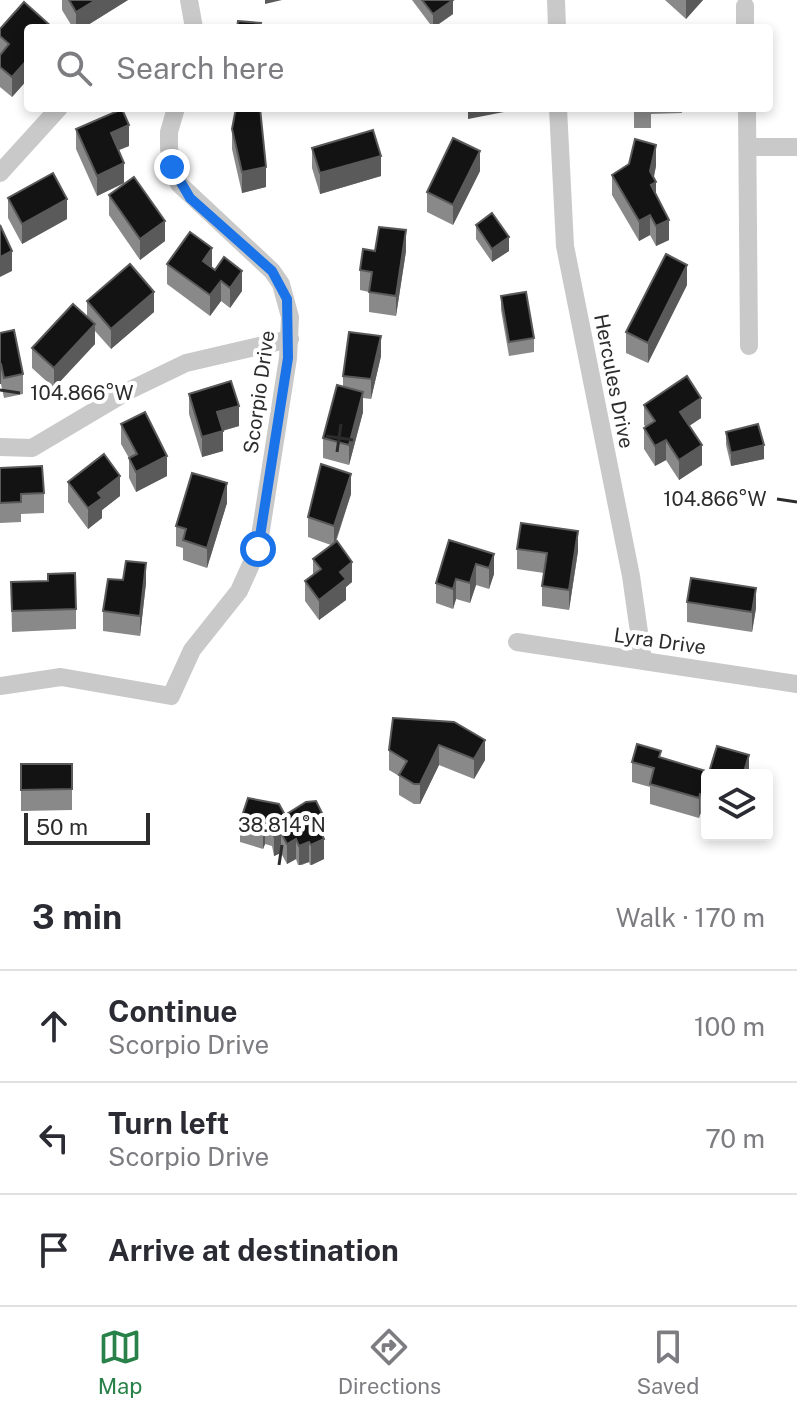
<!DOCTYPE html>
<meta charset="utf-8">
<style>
body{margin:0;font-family:"Public Sans",sans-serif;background:#f2f2f3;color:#2b2b33}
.controls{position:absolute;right:24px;bottom:24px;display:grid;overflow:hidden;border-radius:8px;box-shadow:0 4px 12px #0003}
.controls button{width:72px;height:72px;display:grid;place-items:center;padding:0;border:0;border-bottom:2px solid #e1e1e2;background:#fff;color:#2b2b33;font:40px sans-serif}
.scale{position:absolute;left:24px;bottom:20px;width:126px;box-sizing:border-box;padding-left:8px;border:4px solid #2c2c2c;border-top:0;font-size:22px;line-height:28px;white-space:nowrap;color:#2c2c2c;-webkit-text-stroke:6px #fff;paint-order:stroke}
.stop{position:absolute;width:24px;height:24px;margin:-18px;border:6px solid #1a73e8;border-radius:50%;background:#fff}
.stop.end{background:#1a73e8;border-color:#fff;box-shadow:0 2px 8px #0008}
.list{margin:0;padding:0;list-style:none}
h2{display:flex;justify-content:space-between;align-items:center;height:104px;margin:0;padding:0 32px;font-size:34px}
h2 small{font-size:26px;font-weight:400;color:#7c7c81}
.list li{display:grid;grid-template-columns:52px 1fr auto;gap:24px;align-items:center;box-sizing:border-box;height:112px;padding:0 32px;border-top:2px solid #e1e1e2}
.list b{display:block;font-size:30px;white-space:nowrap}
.list p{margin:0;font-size:26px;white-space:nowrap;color:#7c7c81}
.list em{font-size:26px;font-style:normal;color:#7c7c81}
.icon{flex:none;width:44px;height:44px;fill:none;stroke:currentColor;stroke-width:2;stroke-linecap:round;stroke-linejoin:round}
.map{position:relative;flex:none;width:797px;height:865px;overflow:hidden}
.search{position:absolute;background:#fff;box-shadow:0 4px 12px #0003;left:24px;right:24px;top:24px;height:88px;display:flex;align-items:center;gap:20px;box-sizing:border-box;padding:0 28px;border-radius:8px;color:#7c7c81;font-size:30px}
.sheet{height:440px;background:#fff}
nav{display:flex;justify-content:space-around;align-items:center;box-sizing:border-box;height:112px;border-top:2px solid #e1e1e2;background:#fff;font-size:22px;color:#7c7c81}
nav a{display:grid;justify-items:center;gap:4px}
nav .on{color:#288148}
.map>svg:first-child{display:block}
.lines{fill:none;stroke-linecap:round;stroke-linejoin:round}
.minor{stroke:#c9c9c9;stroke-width:18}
.wall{fill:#898989}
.shaded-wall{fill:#5a5a5a}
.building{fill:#131313;stroke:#5a5a5a;stroke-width:2}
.route{stroke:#1a73e8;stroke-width:10}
.ticks{fill:none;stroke:#2c2c2c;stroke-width:3}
.labels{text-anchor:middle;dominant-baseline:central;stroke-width:8;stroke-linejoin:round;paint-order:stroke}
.street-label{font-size:20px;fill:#2c2c2c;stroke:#fff}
.ticks-label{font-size:20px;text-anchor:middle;fill:#2c2c2c;stroke:#fff;stroke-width:8;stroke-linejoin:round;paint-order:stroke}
</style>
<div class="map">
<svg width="797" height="865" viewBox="0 0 797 865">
<rect width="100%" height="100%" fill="#fff"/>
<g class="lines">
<g class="minor">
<polyline points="189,0 194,28"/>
<polyline points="556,0 557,28"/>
<polyline points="745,6 745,28"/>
<polyline points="558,108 565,246 631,576 643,660"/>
<polyline points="747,108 749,346"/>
<polyline points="748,147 797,147"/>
<polyline points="0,173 59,108"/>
<polyline points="0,447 32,448 128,391 186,363 290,339"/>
<polyline points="517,642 797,684"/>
<polyline points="0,686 61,677 171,696 192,650 239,591 258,549 288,358 290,317 281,284 272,271 179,184 169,149 169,132 176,108"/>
</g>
</g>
<g class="wall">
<polygon points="62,0 128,0 83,28 73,28 62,10"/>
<polygon points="412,0 453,0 453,14 433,28"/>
<polygon points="665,0 703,0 686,19"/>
<polygon points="28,28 28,79 12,97 0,87 0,29"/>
<polygon points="634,108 682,108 682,113 651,114 651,128 634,128"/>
<polygon points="76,129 129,146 119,150 124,183 97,196 76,149"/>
<polygon points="232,129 266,187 242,193 232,149"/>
<polygon points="312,148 381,176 320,194 312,168"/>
<polygon points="656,166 654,177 656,195 669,240 656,246 650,235 639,241 612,195 612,175"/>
<polygon points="480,171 453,225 427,212 427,192"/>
<polygon points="109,195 165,241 140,260 109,215"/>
<polygon points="8,198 67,219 22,244 8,218"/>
<polygon points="476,225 509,251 492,262 476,239"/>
<polygon points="375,251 406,251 396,316 369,312 369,292 360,290 360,270"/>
<polygon points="167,264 212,268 242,291 230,308 221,301 210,316 167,284"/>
<polygon points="687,285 648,363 626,353 626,332"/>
<polygon points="501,296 534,338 534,352 509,356 501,310"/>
<polygon points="87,301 154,312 111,349 95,331 95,344 54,388 32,368 32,348 87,316"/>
<polygon points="0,333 23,374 23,394 4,398 1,384"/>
<polygon points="381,356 371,399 363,398 363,412 349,465 323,458 323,438 343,387 343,376"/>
<polygon points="189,394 239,426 223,431 223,451 202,457 189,414"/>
<polygon points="644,405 701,418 689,426 702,465 679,480 666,460 655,466 644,449 644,428 646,427 644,425"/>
<polygon points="121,424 167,476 136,492 129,478 129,458 121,444"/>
<polygon points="726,432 764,459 731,466 726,445"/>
<polygon points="0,468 44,493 44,513 21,514 21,522 0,523"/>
<polygon points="68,482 120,496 102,510 102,518 88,529 68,502"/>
<polygon points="351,494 336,542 352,582 346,587 346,600 319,620 305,601 305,581 313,575 313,559 331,545 308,537 308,517"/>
<polygon points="227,503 207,568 183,560 183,548 176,546 176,526"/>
<polygon points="517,549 578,551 569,610 542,606 542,586 544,573 517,569"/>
<polygon points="494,554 494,574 489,589 476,585 470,603 456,599 453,609 436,603 436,583"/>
<polygon points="123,580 146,583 140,636 103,631 103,611"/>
<polygon points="11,582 76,609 76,629 12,632"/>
<polygon points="687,602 756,608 752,632 687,622"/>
<polygon points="393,718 485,760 474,779 439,765 420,804 414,804 399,795 399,776 389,770 389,750"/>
<polygon points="661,758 709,772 749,775 707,775 707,816 700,814 699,818 650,804 650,787 632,782 632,762"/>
<polygon points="21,764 72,764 72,810 21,811"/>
<polygon points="285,815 324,837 324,859 312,865 310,865 309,862 302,865 298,865 296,859 287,864 281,853 274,856 272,846 265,844 263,849 240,842 240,822"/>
</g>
<g class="shaded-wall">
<polygon points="96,0 128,0 83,28 76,28 76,12"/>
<polygon points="265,0 282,0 265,4"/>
<polygon points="453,0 453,14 433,28 433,14"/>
<polygon points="686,0 703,0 686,19"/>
<polygon points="28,59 28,79 12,97 12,77"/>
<polygon points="468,108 504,108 504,112 468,119"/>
<polygon points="129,125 129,146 111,153 111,133"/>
<polygon points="656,145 656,166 652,184 656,182 656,202 650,191 650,171"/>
<polygon points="480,151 480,171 453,225 453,205"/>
<polygon points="381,156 381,176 320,194 320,173"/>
<polygon points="124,163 124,183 97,196 97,176"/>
<polygon points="266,167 266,187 242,193 242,172"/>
<polygon points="67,199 67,219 22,244 22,224"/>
<polygon points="650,215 650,235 639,241 639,221"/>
<polygon points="669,220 669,240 656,246 656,226"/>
<polygon points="165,221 165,241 140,260 140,239"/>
<polygon points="406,230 406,251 396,316 396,296"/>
<polygon points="509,237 509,251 492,262 492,249"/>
<polygon points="212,248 212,268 203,261"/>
<polygon points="12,251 12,271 0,277 0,257"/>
<polygon points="687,265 687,285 648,363 648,343"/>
<polygon points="242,271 242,291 230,308 230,288"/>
<polygon points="221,281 221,301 210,316 210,295"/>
<polygon points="154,292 154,312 111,349 111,329"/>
<polygon points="95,324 95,344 54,388 54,368"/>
<polygon points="381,336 381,356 371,399 371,379"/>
<rect x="0" y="364" width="1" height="20"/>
<polygon points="363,392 363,412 349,465 349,445"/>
<polygon points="701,398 701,418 680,432 680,412"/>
<polygon points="239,406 239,426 217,432 217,412"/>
<polygon points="223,431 223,451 202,457 202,437"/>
<polygon points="666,440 666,460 655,466 655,446"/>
<polygon points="702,445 702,465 679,480 679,460"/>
<polygon points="764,445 764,459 731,466 731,453"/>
<polygon points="167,456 167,476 136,492 136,472"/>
<polygon points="351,474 351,494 334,546 334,526"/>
<polygon points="120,476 120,496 102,510 102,518 88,529 88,508 98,493"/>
<polygon points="227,483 227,503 207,568 207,548"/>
<polygon points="578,531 578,551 569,610 569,590"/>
<polygon points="494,554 494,574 489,589 489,568"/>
<polygon points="352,562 352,582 346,587 346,600 319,620 319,600 340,572"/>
<polygon points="146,563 146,583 140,636 140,616"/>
<polygon points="476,564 476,585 470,603 470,583"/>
<polygon points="456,579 456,599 453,609 453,589"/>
<polygon points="756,588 756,608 752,632 752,612"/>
<polygon points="485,740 485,760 474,779 474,759"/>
<polygon points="439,745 439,765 420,804 420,784"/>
<polygon points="749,755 749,775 743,775"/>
<polygon points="700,794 700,814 699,818 699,798"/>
<polygon points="324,817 324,837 316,841 316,821"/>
<polygon points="265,824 265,844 263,849 263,829"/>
<polygon points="281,833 281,853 274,856 274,836"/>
<polygon points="296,839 296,859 287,864 287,844"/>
<polygon points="324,839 324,859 311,865 311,845"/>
<polygon points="309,842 309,862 299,865 299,846"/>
</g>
<g class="building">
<polygon points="69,0 96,0 76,12"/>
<polygon points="422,0 453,0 433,14"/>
<polygon points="24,2 53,28 28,28 28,59 12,77 0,67 0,55 9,44 0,36 0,29"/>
<polygon points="238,21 261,23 260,28 237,28"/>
<polygon points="236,108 260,108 266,167 242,172 232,129"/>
<polygon points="122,109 129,125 111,133 124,163 97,176 76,129"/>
<polygon points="373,130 381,156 320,173 312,148"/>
<polygon points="453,138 480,151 453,205 427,192"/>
<polygon points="635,139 656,145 650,171 656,182 651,185 669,220 656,226 650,215 639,221 612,175 629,164"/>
<polygon points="53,173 67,199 22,224 8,198"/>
<polygon points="134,177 165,221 140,239 109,195"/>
<polygon points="492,213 509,237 492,249 476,225"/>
<polygon points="0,225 12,251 0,257"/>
<polygon points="379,227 406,230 396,296 369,292 372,272 360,270 363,249 375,251"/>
<polygon points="190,232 212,248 203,261 215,270 224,257 242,271 230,288 221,281 210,295 167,264"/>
<polygon points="666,254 687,265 648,343 626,332"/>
<polygon points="130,264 154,292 111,329 87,301"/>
<polygon points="526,292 534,338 509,342 501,296"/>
<polygon points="73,304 95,324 54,368 32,348"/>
<polygon points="14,330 23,374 4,378 1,364 0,364 0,333"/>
<polygon points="349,332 381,336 371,379 343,376"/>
<polygon points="687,376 701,398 680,412 702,445 679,460 666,440 655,446 644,428 655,421 644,405"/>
<polygon points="231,381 239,406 217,412 223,431 202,437 189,394"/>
<polygon points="337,385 363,392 349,445 323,438"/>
<polygon points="145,412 167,456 136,472 129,458 137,454 121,424"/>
<polygon points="758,424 764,445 731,453 726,432"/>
<polygon points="104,454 120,476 98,493 102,498 88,508 68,482"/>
<polygon points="321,464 351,474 334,526 308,517"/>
<polygon points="42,466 44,493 21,494 21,502 0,503 0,468"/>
<polygon points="192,473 227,483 207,548 183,540 186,529 176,526"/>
<polygon points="521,523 578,531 569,590 542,586 547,553 517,549"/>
<polygon points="449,540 494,554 489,568 476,564 470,583 456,579 453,589 436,583"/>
<polygon points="337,541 352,562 340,572 346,579 319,600 305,581 321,569 313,559"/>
<polygon points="126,561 146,563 140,616 103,611 108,579 123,580"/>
<polygon points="75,573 76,609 12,611 11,582 48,581 48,574"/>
<polygon points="691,578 756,588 752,612 687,602"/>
<polygon points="393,718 454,722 485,740 474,759 439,745 420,784 414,784 399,775 407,761 389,750"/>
<polygon points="637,744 661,751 659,757 709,772 717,746 749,755 743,775 707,775 707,796 700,794 699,798 650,784 654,768 632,762"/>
<polygon points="21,764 72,764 72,789 21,790"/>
<polygon points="248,798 279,804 285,815 306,802 316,801 324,817 316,821 324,839 311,845 309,842 299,846 296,839 287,844 281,833 274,836 272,826 265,824 263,829 240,822"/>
</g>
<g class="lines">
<polyline class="route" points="172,167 190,198 272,271 287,299 288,358 258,549"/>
</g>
<path class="ticks" d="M0 390 20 393M326 436 353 440M337 452 341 424M777 499 797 502M279 865 282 845"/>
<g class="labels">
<g class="street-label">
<text transform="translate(614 381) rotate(79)">Hercules Drive</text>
<text transform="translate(259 392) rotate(-82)">Scorpio Drive</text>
<text transform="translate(660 641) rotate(8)">Lyra Drive</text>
</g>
</g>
<g class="ticks-label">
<text x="82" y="400">104.866°W</text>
<text x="715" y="506">104.866°W</text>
<text x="282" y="832">38.814°N</text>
</g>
</svg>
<div class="controls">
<button><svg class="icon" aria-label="layers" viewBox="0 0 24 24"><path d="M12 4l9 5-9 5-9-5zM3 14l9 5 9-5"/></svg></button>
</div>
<div class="scale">50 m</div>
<div class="stop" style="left:258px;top:549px"></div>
<div class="stop end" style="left:172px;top:167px"></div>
<div class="search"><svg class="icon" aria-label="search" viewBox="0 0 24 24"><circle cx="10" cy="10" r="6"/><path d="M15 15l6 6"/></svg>Search here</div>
</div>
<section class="sheet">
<h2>3 min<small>Walk · 170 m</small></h2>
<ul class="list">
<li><svg class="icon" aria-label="ahead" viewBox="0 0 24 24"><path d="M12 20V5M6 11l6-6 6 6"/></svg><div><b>Continue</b><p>Scorpio Drive</p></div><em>100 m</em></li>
<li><svg class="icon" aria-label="left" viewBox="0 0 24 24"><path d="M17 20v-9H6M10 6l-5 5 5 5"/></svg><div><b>Turn left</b><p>Scorpio Drive</p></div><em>70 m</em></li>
<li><svg class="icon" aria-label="arrive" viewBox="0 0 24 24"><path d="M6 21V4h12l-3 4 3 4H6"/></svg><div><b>Arrive at destination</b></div></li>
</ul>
</section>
<nav>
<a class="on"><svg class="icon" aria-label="map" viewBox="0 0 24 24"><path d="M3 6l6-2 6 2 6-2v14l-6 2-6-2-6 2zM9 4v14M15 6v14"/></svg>Map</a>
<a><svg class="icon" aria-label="directions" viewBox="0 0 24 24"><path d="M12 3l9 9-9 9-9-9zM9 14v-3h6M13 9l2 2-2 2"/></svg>Directions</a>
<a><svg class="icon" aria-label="saved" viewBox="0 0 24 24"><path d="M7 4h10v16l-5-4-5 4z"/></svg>Saved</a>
</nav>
